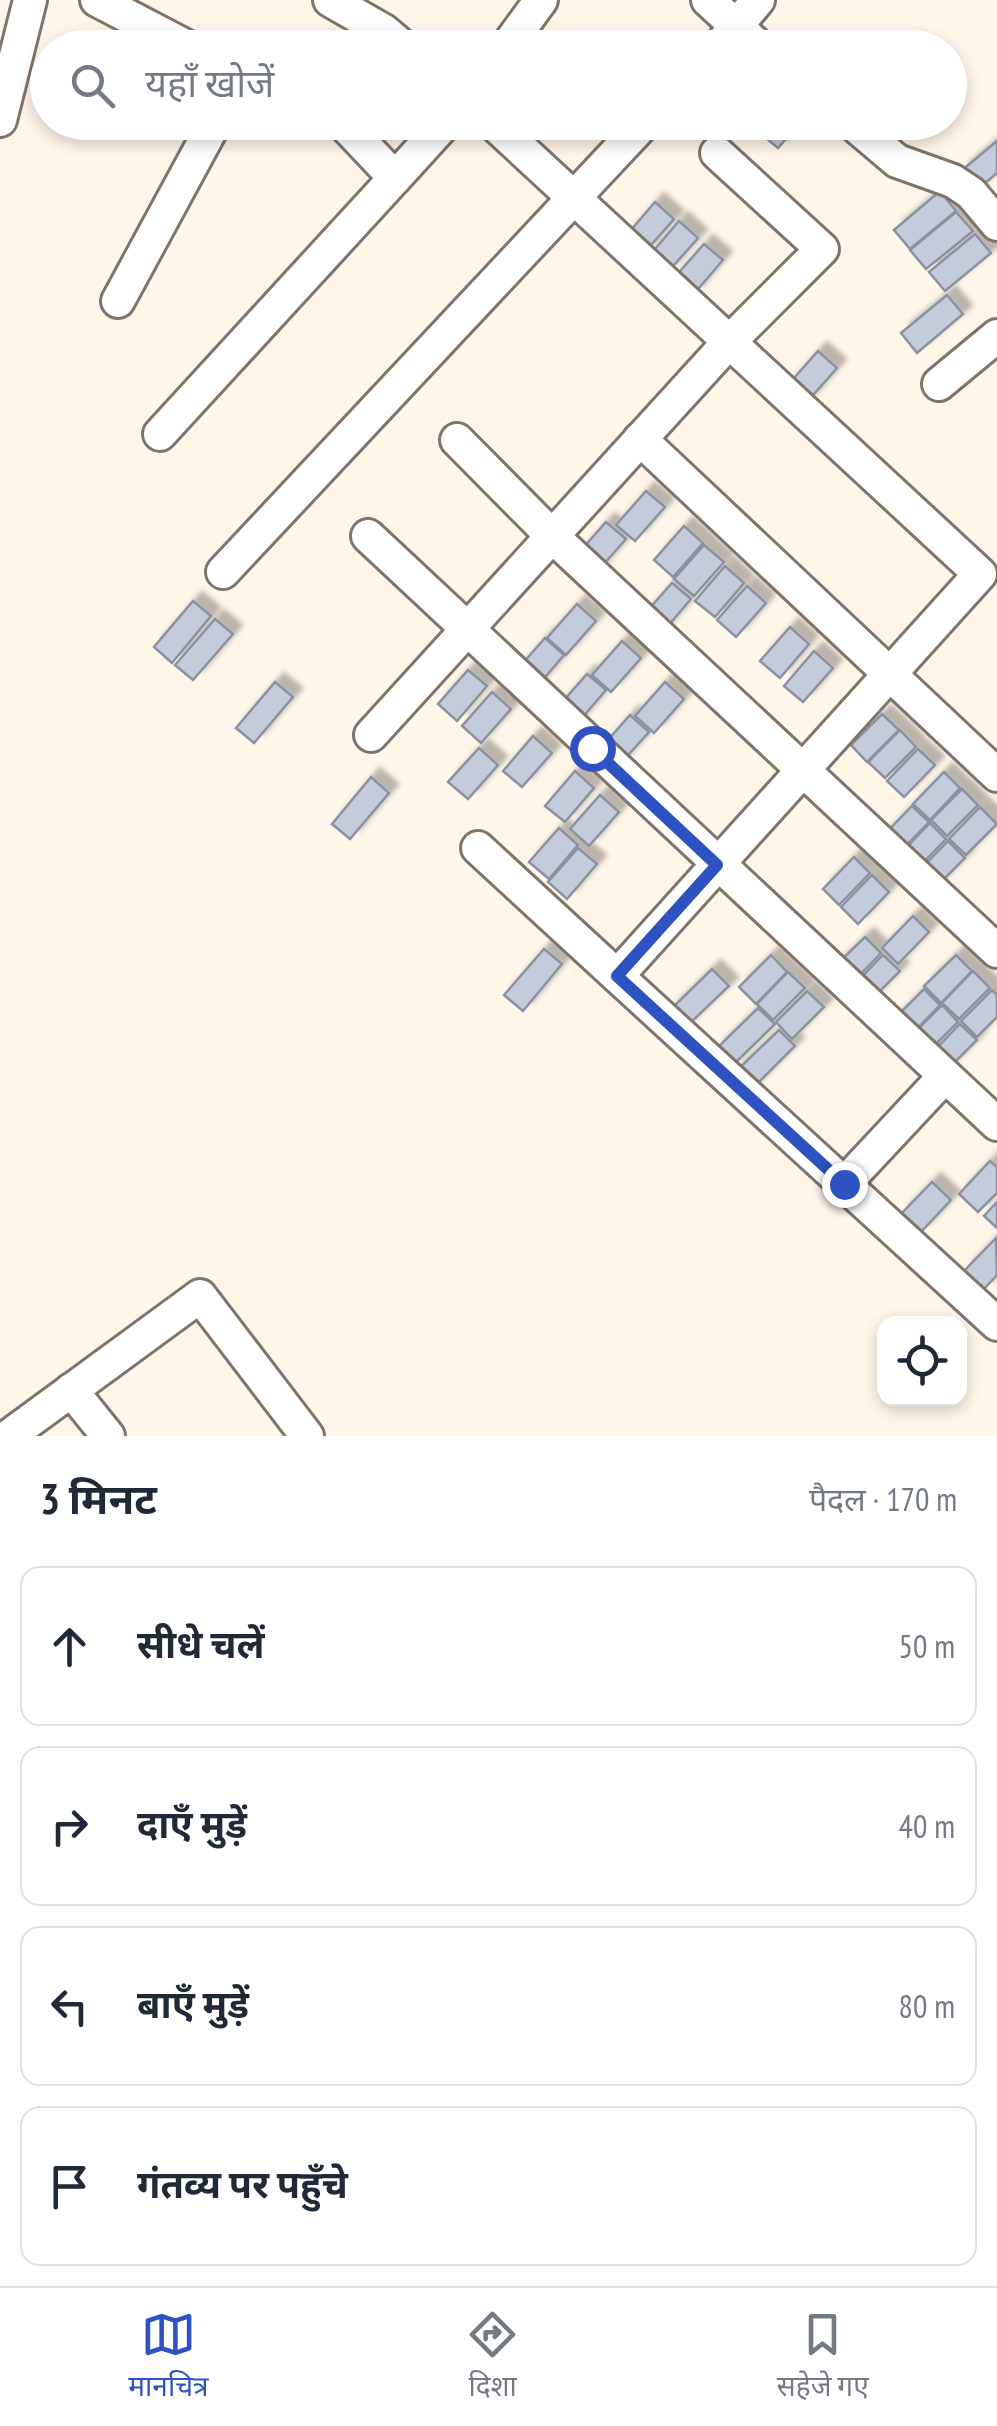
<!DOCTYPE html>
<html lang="hi">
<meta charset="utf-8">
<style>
body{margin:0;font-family:"PT Sans Narrow","Noto Sans Devanagari",sans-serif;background:#f6f6f7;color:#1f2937}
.controls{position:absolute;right:30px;bottom:30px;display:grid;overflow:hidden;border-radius:20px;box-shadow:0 5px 15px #0003}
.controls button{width:90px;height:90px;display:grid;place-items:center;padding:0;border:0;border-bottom:2px solid #e0e1e3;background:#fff;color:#1f2937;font:50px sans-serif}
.stop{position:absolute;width:30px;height:30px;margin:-22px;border:8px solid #2e52c2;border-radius:50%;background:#fff}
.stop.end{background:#2e52c2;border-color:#fff;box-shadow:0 2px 10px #0008}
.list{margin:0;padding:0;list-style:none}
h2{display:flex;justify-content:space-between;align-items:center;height:130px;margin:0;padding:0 40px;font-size:42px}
h2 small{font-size:32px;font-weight:400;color:#747a83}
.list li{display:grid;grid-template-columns:65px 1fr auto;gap:30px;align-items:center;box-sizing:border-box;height:160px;margin:0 20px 20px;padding:0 20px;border:2px solid #e0e1e3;border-radius:20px}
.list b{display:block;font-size:38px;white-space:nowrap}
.list em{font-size:32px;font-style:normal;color:#747a83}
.icon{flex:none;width:55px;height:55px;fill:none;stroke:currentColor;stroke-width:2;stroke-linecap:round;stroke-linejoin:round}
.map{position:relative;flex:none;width:997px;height:1436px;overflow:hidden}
.search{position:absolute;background:#fff;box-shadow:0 5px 15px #0003;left:30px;right:30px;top:30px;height:110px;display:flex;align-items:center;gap:25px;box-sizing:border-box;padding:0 35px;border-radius:55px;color:#747a83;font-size:38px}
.sheet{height:850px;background:#fff}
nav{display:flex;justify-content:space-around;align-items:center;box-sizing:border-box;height:140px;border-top:2px solid #e0e1e3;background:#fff;font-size:28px;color:#747a83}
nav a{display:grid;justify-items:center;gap:5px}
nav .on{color:#2e52c2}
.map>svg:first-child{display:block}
.building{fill:#c4cbdb;stroke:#8a91a0;stroke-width:2.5;filter:url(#shadow)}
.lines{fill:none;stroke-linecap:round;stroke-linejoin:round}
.minor-casing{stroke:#7f7467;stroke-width:38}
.minor{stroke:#fff;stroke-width:32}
.route{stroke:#2e52c2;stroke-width:12}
</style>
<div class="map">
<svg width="997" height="1436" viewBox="0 0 997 1436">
<defs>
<filter id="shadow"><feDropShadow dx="9" dy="-9" stdDeviation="2.5" flood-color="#0004"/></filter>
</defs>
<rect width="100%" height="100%" fill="#fff5e9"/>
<g class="building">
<polygon points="767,122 801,122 778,148 759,132"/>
<polygon points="997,141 997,173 977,190 961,171"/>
<polygon points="940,191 956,211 910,249 894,230"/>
<polygon points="655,202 674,219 644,253 625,237"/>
<polygon points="956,212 973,231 926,269 910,250"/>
<polygon points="679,221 698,238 668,272 649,256"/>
<polygon points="975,234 991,253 945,291 929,272"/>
<polygon points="704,244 723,260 693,295 674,278"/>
<polygon points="947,295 963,314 917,353 901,333"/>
<polygon points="818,351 837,368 807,402 788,385"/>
<polygon points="646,491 665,507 635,541 616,525"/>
<polygon points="606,522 626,539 596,573 576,556"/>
<polygon points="684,526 703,543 673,577 654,560"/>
<polygon points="704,545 724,562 694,596 674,579"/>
<polygon points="725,566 744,583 715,617 695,601"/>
<polygon points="672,583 691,599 661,634 642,617"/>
<polygon points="747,586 766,603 736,637 717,620"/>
<polygon points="193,601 211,616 172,663 154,647"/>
<polygon points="577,604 596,621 566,655 547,638"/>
<polygon points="215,619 233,634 193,680 175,665"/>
<polygon points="790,627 809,644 780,678 760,661"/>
<polygon points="545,638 564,655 535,689 515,672"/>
<polygon points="622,641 641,658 611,692 592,675"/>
<polygon points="814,651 833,668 803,702 784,686"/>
<polygon points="468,670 487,686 457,721 438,704"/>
<polygon points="587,674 606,690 576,725 557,708"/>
<polygon points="275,682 293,697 254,743 236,728"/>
<polygon points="665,682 684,699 654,733 635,716"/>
<polygon points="492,692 511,709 481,743 462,726"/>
<polygon points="882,714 899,730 867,762 851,745"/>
<polygon points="630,715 649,732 619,765 600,749"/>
<polygon points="900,730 916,747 885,778 868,762"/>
<polygon points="533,736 552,753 522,787 503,771"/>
<polygon points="479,748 498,765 468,799 448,782"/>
<polygon points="918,749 935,765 904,797 887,781"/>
<polygon points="575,771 594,788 565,822 545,806"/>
<polygon points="944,772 960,788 930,820 913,804"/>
<polygon points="371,777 389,793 350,839 332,824"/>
<polygon points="962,789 978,805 947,836 931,820"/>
<polygon points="600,795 619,812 589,846 570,829"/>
<polygon points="912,806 929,822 897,855 881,838"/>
<polygon points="980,807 997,824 966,855 949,839"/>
<polygon points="930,823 946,839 915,871 899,855"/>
<polygon points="559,828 578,845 549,879 529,862"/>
<polygon points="948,841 965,858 934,889 917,873"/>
<polygon points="578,848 597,864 567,899 548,882"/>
<polygon points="854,857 870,873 839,905 823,889"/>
<polygon points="872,875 889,892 858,924 841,907"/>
<polygon points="913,916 929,932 898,964 882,948"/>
<polygon points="865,937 881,953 850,985 833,968"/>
<polygon points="544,949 562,964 523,1011 504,995"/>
<polygon points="771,955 787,972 756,1004 739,987"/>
<polygon points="883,955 900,971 868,1003 852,987"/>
<polygon points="956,955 972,971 941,1003 924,986"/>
<polygon points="712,969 729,986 685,1028 669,1011"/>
<polygon points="973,971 990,988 959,1019 942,1003"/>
<polygon points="788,972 805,988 773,1020 757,1004"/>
<polygon points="924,989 940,1005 909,1037 892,1021"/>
<polygon points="992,990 997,995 997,1017 977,1037 961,1021"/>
<polygon points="807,991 824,1007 792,1039 776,1022"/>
<polygon points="942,1005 958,1022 927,1053 910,1037"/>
<polygon points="758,1008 775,1024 731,1067 715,1050"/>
<polygon points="960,1024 977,1040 945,1072 929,1056"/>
<polygon points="779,1030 795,1046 752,1089 735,1072"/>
<polygon points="990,1161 997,1167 997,1193 978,1212 959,1194"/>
<polygon points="932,1182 951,1200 920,1233 900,1215"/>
<polygon points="997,1202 997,1228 984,1216"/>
<polygon points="996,1238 997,1275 984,1289 964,1271"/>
</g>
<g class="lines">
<defs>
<g id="minor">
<polyline points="97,0 189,48"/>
<polyline points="330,0 384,31 404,48"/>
<polyline points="708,0 760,48"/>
<polyline points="506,48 541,0"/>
<polyline points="718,48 758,0"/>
<polyline points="0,120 30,0"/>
<polyline points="492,122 980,574 617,976 997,1324"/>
<polyline points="851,122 897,161 953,181 971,193 997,224"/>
<polyline points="395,178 446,122"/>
<polyline points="118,301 215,122"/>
<polyline points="939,384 997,336"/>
<polyline points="160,434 395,178 342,122"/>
<polyline points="640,439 997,775"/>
<polyline points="457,440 552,536 997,951"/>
<polyline points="368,536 997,1124"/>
<polyline points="223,572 645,122"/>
<polyline points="371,735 729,342 822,249 717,153"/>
<polyline points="478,848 617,976"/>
<polyline points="844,1184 945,1076"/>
<polyline points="71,1390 108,1436"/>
<polyline points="9,1436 200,1296 307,1436"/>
</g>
</defs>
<use href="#minor" class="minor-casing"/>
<use href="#minor" class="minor"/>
</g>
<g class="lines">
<polyline class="route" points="592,748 717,865 617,976 844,1184"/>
</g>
</svg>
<div class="controls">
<button><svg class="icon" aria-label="locate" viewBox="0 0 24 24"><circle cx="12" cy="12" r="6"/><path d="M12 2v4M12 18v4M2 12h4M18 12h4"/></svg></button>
</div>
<div class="stop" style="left:592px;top:748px"></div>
<div class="stop end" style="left:844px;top:1184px"></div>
<div class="search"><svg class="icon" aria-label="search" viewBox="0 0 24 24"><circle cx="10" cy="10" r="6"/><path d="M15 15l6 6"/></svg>यहाँ खोजें</div>
</div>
<section class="sheet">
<h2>3 मिनट<small>पैदल · 170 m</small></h2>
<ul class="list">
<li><svg class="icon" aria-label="ahead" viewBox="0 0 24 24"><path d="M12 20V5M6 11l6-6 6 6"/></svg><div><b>सीधे चलें</b></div><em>50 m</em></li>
<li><svg class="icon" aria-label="right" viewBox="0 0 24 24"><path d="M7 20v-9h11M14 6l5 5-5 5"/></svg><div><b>दाएँ मुड़ें</b></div><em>40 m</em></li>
<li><svg class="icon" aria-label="left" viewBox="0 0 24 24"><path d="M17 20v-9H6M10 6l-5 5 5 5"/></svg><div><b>बाएँ मुड़ें</b></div><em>80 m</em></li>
<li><svg class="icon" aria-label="arrive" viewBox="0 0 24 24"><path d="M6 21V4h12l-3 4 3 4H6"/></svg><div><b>गंतव्य पर पहुँचे</b></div></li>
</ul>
</section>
<nav>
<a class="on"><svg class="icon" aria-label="map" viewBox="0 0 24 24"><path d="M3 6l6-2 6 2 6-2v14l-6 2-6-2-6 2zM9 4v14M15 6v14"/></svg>मानचित्र</a>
<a><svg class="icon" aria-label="directions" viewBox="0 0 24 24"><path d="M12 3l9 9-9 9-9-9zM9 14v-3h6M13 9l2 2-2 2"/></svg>दिशा</a>
<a><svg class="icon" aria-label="saved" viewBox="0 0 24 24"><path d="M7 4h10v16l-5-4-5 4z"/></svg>सहेजे गए</a>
</nav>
